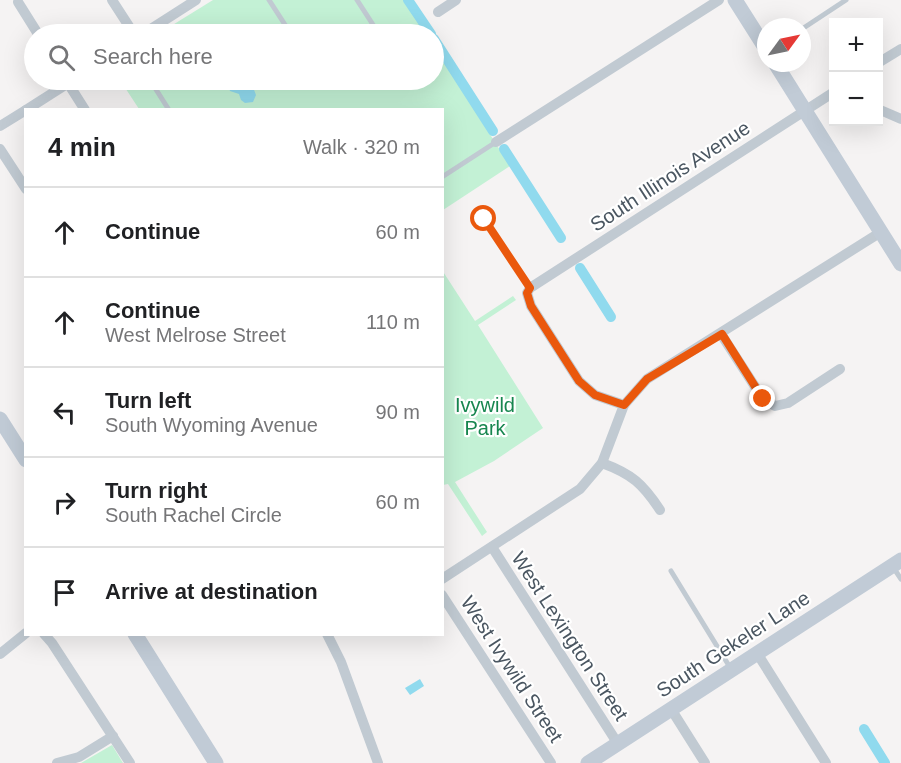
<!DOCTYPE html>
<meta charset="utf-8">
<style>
body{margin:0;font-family:Helvetica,sans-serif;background:#f6f6f6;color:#202124}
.controls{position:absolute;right:18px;top:18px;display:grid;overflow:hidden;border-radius:0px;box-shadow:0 6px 24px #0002}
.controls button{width:54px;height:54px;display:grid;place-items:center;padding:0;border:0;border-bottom:2px solid #e0e0e0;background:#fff;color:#202124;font:30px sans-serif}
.compass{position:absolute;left:757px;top:18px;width:54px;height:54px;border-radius:50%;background:#fff;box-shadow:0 6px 24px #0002;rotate:57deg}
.stop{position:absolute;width:18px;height:18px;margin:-14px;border:4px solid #ea580c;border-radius:50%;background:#fff}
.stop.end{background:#ea580c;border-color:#fff;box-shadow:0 2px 6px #0008}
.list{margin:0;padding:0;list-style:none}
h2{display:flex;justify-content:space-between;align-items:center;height:78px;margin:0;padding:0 24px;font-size:26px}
h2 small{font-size:20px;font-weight:400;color:#757577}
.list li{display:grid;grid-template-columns:39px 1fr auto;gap:18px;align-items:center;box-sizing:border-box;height:90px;padding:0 24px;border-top:2px solid #e0e0e0}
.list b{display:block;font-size:22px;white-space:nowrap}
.list p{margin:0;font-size:20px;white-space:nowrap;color:#757577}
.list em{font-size:20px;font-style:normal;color:#757577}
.icon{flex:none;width:33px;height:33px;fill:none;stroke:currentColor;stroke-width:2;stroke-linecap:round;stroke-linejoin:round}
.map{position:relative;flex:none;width:901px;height:763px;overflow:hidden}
.search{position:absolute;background:#fff;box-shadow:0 6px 24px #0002;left:24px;top:24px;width:420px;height:66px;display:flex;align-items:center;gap:15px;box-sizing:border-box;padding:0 21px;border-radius:33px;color:#757577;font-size:22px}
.panel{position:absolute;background:#fff;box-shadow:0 6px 24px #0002;left:24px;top:108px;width:420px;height:528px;border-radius:0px}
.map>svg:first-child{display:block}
.green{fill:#c3f1d5}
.water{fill:#90daee}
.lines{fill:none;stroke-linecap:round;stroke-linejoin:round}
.canal{stroke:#90daee;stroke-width:10}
.lane{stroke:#c1cad2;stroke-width:5}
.street{stroke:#c1cad2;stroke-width:10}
.secondary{stroke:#c1cbd6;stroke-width:15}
.route{stroke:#ea580c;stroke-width:8}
.labels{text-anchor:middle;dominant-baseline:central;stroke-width:4.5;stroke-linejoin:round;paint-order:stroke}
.street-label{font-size:20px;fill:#4a5661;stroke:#fff}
.park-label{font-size:20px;fill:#17864f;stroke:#fff}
</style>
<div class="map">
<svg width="901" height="763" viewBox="0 0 901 763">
<rect width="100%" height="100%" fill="#f5f3f3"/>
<g class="green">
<polygon points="213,0 404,0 426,34 158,34"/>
<polygon points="434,46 510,166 443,210 442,110 139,109 120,80 434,80"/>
<polygon points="442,270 475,321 513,296 516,300 478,325 543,428 494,461 455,482 487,532 482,536 448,484 443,485"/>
<polygon points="112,745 123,763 81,763"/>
</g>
<g class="water">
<polygon points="233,80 239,80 244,83 251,82 256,95 253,102 245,103 241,100 239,94 230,91 228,86"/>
<polygon points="420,679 424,686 410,695 405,688"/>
</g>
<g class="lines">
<g class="canal">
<polyline points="408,0 431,34"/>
<polyline points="434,39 493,131"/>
<polyline points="504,149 561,238"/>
<polyline points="580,268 611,317"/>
<polyline points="864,729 885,763"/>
</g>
<g class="lane">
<polyline points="269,0 291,34"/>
<polyline points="357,0 379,34"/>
<polyline points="802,29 846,0"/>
<polyline points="150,80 169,110"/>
<polyline points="320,80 324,85 333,80"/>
<polyline points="442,177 496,142"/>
<polyline points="484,219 530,288"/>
<polyline points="893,567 901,579"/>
<polyline points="671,571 731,669"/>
</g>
<g class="street">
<polyline points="112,0 134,34"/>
<polyline points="18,2 38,34"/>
<polyline points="438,12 456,0"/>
<polyline points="143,34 196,0"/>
<polyline points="878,63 901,49"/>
<polyline points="66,80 85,110"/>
<polyline points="878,109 901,119"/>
<polyline points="26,110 73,80"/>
<polyline points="0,126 26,110"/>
<polyline points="496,142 719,0"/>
<polyline points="0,149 26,189"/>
<polyline points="721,334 763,399 775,406 788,403 840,369"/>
<polyline points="624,405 595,395 579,381 531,306 527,293 530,288 834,92"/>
<path d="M602 463C632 474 643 484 660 510"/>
<polyline points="492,547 618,744"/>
<polyline points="442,579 580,489 602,463 624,405 647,379 881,232"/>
<polyline points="442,595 551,763"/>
<polyline points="44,634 52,643 130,763"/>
<polyline points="327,634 341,662 378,763"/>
<polyline points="757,653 826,763"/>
<polyline points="0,654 26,633"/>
<polyline points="671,709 705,763"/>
<polyline points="57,763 79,757 113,736"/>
</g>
<g class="secondary">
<polyline points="735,0 766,49"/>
<polyline points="775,63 901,264"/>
<polyline points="0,419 26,460"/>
<polyline points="135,634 216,763"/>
<polyline points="588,763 901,560"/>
</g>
</g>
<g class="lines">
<polyline class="route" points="484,219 530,288 527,293 531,306 579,381 595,395 624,405 647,379 722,334 763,399"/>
</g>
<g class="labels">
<g class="street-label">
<text transform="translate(670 176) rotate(-33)">South Illinois Avenue</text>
<text transform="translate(570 636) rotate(57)">West Lexington Street</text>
<text transform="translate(733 644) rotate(-33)">South Gekeler Lane</text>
<text transform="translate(512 669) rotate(57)">West Ivywild Street</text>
</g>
<g class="park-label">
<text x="485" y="405">Ivywild<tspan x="485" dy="23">Park</tspan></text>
</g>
</g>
</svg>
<div class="controls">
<button>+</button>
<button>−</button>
</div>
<svg class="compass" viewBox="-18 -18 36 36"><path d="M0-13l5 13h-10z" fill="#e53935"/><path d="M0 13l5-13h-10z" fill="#757577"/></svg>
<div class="stop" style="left:484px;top:219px"></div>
<div class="stop end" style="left:763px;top:399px"></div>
<div class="search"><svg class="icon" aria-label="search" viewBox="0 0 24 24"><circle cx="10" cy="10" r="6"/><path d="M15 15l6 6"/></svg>Search here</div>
<section class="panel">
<h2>4 min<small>Walk · 320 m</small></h2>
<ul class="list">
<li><svg class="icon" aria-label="ahead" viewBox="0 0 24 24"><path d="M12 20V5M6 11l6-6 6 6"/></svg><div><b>Continue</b></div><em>60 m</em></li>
<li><svg class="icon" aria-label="ahead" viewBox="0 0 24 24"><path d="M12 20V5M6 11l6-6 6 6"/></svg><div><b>Continue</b><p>West Melrose Street</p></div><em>110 m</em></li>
<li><svg class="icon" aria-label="left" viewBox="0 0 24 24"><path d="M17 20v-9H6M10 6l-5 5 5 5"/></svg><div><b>Turn left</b><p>South Wyoming Avenue</p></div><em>90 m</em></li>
<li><svg class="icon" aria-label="right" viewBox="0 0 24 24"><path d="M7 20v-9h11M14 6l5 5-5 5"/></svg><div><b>Turn right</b><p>South Rachel Circle</p></div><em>60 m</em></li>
<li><svg class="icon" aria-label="arrive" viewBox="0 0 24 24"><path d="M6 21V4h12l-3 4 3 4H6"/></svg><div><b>Arrive at destination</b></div></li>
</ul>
</section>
</div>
